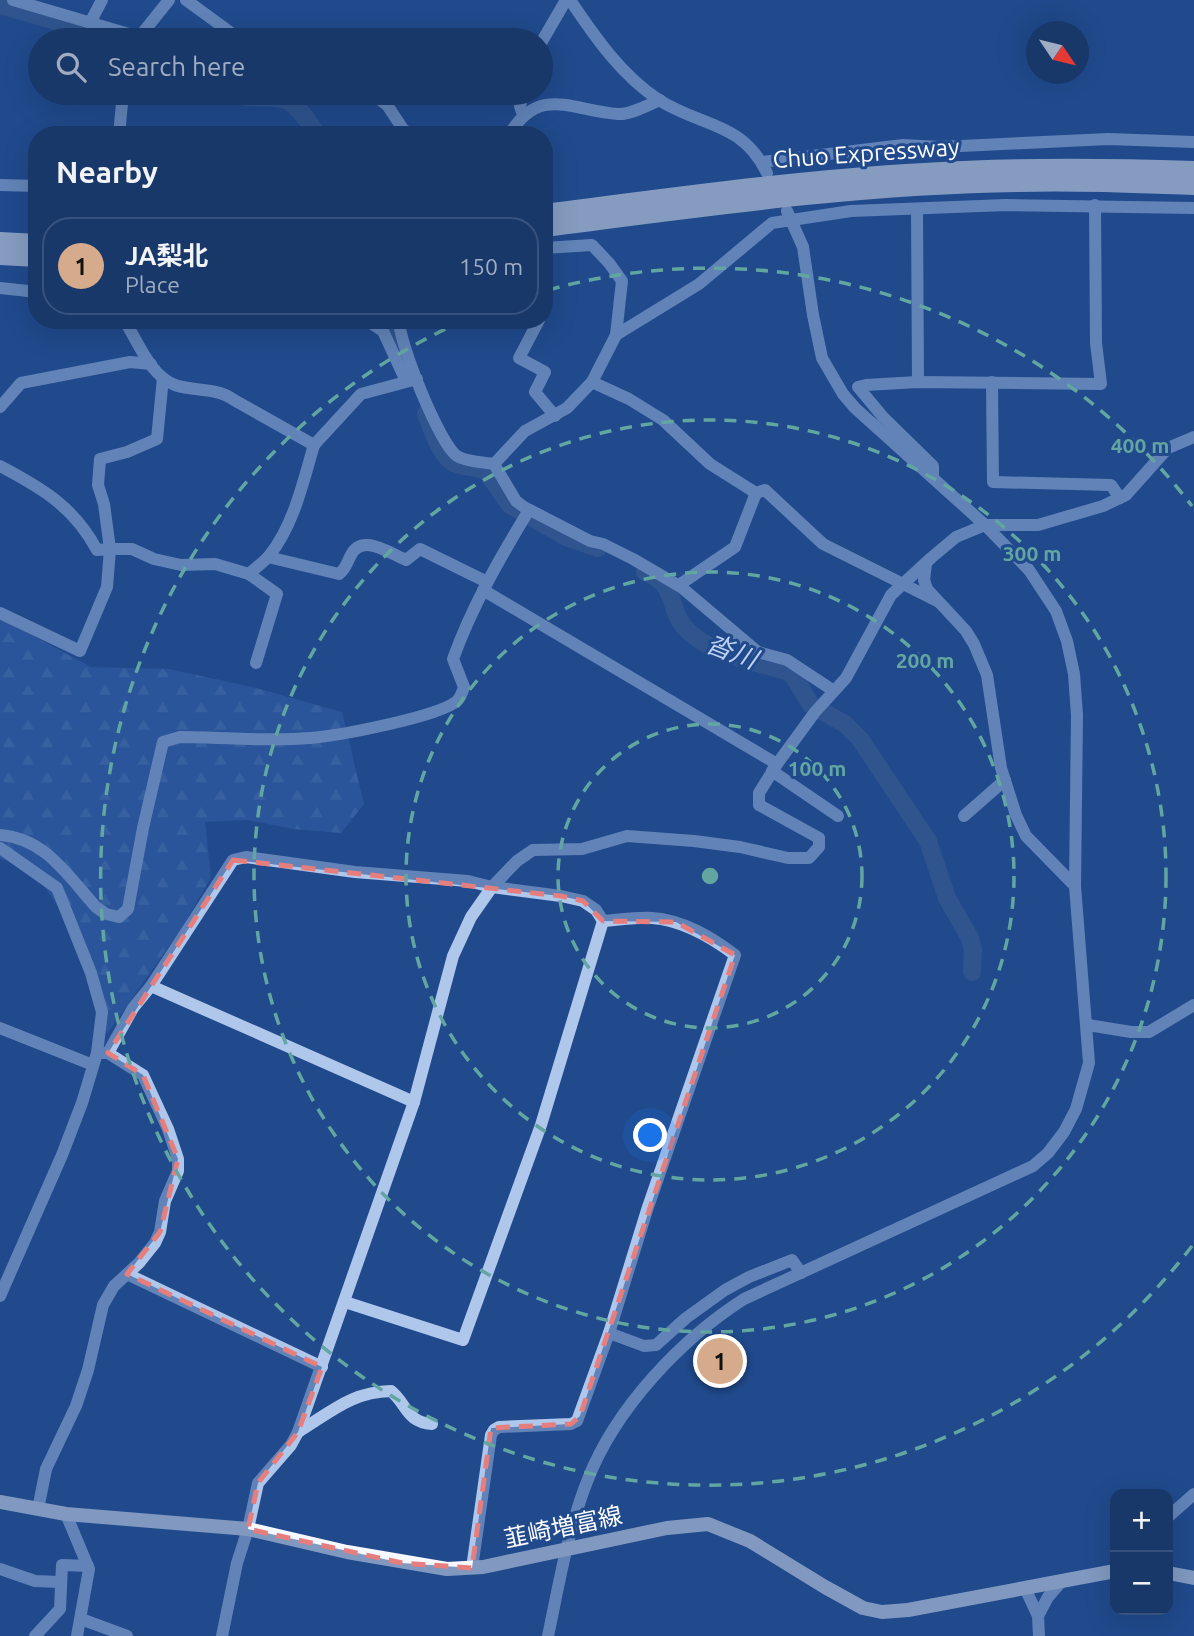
<!DOCTYPE html>
<meta charset="utf-8">
<style>
body{margin:0;font-family:Ubuntu,"Noto Sans JP",sans-serif;background:#223f70;color:#f1f3f6}
.controls{position:absolute;right:21px;bottom:21px;display:grid;overflow:hidden;border-radius:14px;box-shadow:0 7px 28px #0002}
.controls button{width:63px;height:63px;display:grid;place-items:center;padding:0;border:0;border-bottom:2px solid #37527e;background:#19386a;color:#f1f3f6;font:35px sans-serif}
.compass{position:absolute;left:1026px;top:21px;width:63px;height:63px;border-radius:50%;background:#19386a;box-shadow:0 7px 28px #0002;rotate:125deg}
.you{position:absolute;left:651px;top:1136px;width:24px;height:24px;margin:-18px;border:5px solid #fff;border-radius:50%;background:#1a73e8;box-shadow:0 0 0 10px #1a73e833}
.badge{display:grid;place-items:center;width:46px;height:46px;border-radius:50%;background:#d6ab8b;color:#111;font-size:23px;font-weight:700}
.pin{position:absolute;translate:-50% -50%;border:4px solid #fff;box-shadow:0 2px 7px #0006}
.list{margin:0;padding:0;list-style:none}
h2{display:flex;justify-content:space-between;align-items:center;height:91px;margin:0;padding:0 28px;font-size:30px}
h2 small{font-size:23px;font-weight:400;color:#9facc1}
.list li{display:grid;grid-template-columns:46px 1fr auto;gap:21px;align-items:center;box-sizing:border-box;height:98px;margin:0 14px 14px;padding:0 14px;border:2px solid #37527e;border-radius:28px}
.list b{display:block;font-size:26px;white-space:nowrap}
.list p{margin:0;font-size:23px;white-space:nowrap;color:#9facc1}
.list em{font-size:23px;font-style:normal;color:#9facc1}
.icon{flex:none;width:38px;height:38px;fill:none;stroke:currentColor;stroke-width:2;stroke-linecap:round;stroke-linejoin:round}
.map{position:relative;flex:none;width:1194px;height:1636px;overflow:hidden}
.search{position:absolute;background:#19386a;box-shadow:0 7px 28px #0002;left:28px;top:28px;width:525px;height:77px;display:flex;align-items:center;gap:18px;box-sizing:border-box;padding:0 24px;border-radius:38px;color:#9facc1;font-size:26px}
.panel{position:absolute;background:#19386a;box-shadow:0 7px 28px #0002;left:28px;top:126px;width:525px;height:203px;border-radius:28px}
.map>svg:first-child{display:block}
.forest{fill:url(#forest-firs)}
.lines{fill:none;stroke-linecap:round;stroke-linejoin:round}
.river{stroke:#425f90;stroke-width:18}
.minor{stroke:#b0c7ec;stroke-width:12}
.major{stroke:#f5f8ff;stroke-width:14}
.highway{stroke:#fff;stroke-width:18}
.marked{fill:none;stroke:#e67e7e;stroke-width:5;stroke-dasharray:14 9;stroke-linejoin:round}
.ring{fill:none;stroke:#63a6a1;stroke-width:3.5;stroke-dasharray:12 9}
.labels{text-anchor:middle;dominant-baseline:central;stroke-width:6;stroke-linejoin:round;paint-order:stroke}
.street-label{font-size:24px;fill:#fff;stroke:#214a8d}
.water-label{font-size:26px;font-style:italic;fill:#bcd2f3;stroke:#214a8d}
.centre{fill:#63a6a1;stroke:#214a8d;stroke-width:3.5}
.ring-label{font-size:21px;text-anchor:middle;font-weight:bold;fill:#63a6a1;stroke:#214a8d;stroke-width:6;stroke-linejoin:round;paint-order:stroke}
</style>
<div class="map">
<svg width="1194" height="1636" viewBox="0 0 1194 1636">
<defs>
<pattern id="forest-firs" width="22" height="20" patternUnits="userSpaceOnUse" patternTransform="scale(1.75)"><rect width="22" height="20" fill="#3563ab"/><path d="M5 1l3.5 6h-7zM16 11l3.5 6h-7z" fill="#537ab8"/></pattern>
</defs>
<rect width="100%" height="100%" fill="#214a8d"/>
<polygon class="forest" points="0,618 91,667 169,669 260,689 342,712 364,804 341,833 293,829 247,820 205,822 211,878 181,929 107,1034 87,948 39,879 14,862 0,859"/>
<g class="lines">
<g class="river">
<polyline points="0,5 121,40"/>
<polyline points="159,40 167,37 171,40"/>
<path d="M233 93C251 102 273 93 288 101 301 108 309 124 318 135"/>
<polyline points="396,320 395,346 403,363"/>
<path d="M426 414C431 427 441 457 454 463 465 468 477 466 487 472L510 505 566 537 598 548"/>
<path d="M645 572C651 575 658 578 663 583 674 596 673 615 685 628 709 654 753 661 786 671L793 675 811 705 845 724 860 739 928 841 947 898 970 938 973 949 972 972"/>
</g>
<g class="minor">
<polyline points="13,0 139,37"/>
<polyline points="186,0 234,35 247,40"/>
<path d="M570 0C595 37 621 75 659 100 701 127 742 121 767 173"/>
<polyline points="91,21 102,0"/>
<polyline points="137,40 169,0"/>
<polyline points="541,43 566,0"/>
<polyline points="371,93 387,105 403,129 411,135"/>
<polyline points="523,115 520,106 523,93"/>
<polyline points="119,135 123,93"/>
<path d="M509 135C540 84 572 111 618 114 630 115 648 105 660 100"/>
<polyline points="762,162 903,145 940,147 1108,139 1194,142"/>
<polyline points="0,185 37,186"/>
<polyline points="917,209 918,382"/>
<polyline points="0,288 37,292"/>
<path d="M124 320C138 341 150 376 175 385 195 392 217 387 234 400L314 445 361 394 417 379"/>
<polyline points="366,320 383,331 406,381"/>
<path d="M399 320C399 343 439 443 457 456 466 462 483 462 494 464L516 501 524 507 590 541 603 544 633 559 681 587 758 652 787 660 834 691"/>
<polyline points="539,320 519,358 545,372 535,392 555,416"/>
<polyline points="616,335 699,284 772,223 851,211 1006,205 1194,208"/>
<path d="M163 378 157 439 127 452 100 459 98 485 104 504 110 549H132L154 559 181 565 215 564 249 574C255 568 264 562 269 556 294 525 303 482 314 445"/>
<polyline points="592,382 629,399 663,420 710,464 756,493 765,490 823,544 937,601"/>
<polyline points="992,382 993,482 1111,485 1120,498"/>
<polyline points="0,407 21,383 130,362 151,364"/>
<polyline points="494,464 525,431 567,408 592,382 616,335 622,281 609,263 592,245 544,248"/>
<path d="M0 466C42 488 74 507 97 550L110 549 107 587 80 651 0 613"/>
<polyline points="933,478 933,466 883,417 858,387 866,385 918,382 1101,384 1096,343 1095,205"/>
<path d="M268 557 339 574C346 569 347 562 351 555 362 533 389 553 406 560L420 549 487 582"/>
<polyline points="926,564 924,580 927,589 966,631 974,644 987,675 1001,768 1016,815 1026,836 1075,886"/>
<polyline points="249,574 277,594 256,663"/>
<polyline points="679,585 735,547 756,493"/>
<polyline points="483,590 777,764"/>
<polyline points="772,771 838,816"/>
<polyline points="964,816 1005,780"/>
<path d="M0 835C45 838 68 876 96 907L106 914 119 917 128 909 143 828 163 742 180 737C223 737 267 742 310 738 337 736 438 717 457 701 461 697 462 693 464 687L453 659C472 606 500 558 529 510"/>
<polyline points="0,848 57,888 91,973 102,1012 97,1053"/>
<path d="M151 986 233 860 246 857 355 872 468 881 492 887 561 896 583 901 596 910 603 921C619 920 636 917 652 918 683 920 711 937 735 955L647 1210 609 1333 644 1346 656 1345 686 1318 725 1290 749 1277 792 1260 801 1273"/>
<polyline points="1088,1025 1131,1032 1149,1032 1194,1005"/>
<polyline points="0,1028 93,1065"/>
<polyline points="127,1274 322,1367"/>
<polyline points="0,1296 62,1155 82,1103 97,1053 108,1053 133,1008 151,986 414,1102"/>
<polyline points="345,1302 463,1340 541,1125 603,921"/>
<path d="M298 1432C331 1412 351 1392 391 1391 407 1404 406 1422 432 1424"/>
<polyline points="38,1509 46,1469 76,1406 88,1370 103,1305 114,1286 139,1263 155,1243 160,1232 165,1201 178,1171 178,1159 168,1129 143,1075 108,1053"/>
<polyline points="66,1514 89,1569 77,1636"/>
<polyline points="1168,1517 1194,1494"/>
<polyline points="472,1568 491,1435 494,1430 499,1427 571,1424 577,1421 609,1333"/>
<polyline points="0,1569 35,1581 61,1582"/>
<polyline points="1025,1588 1038,1616 1039,1636"/>
<polyline points="1038,1616 1048,1597 1061,1582"/>
<polyline points="81,1619 127,1636"/>
<polyline points="35,1636 60,1609 62,1565 88,1566"/>
<polyline points="222,1636 237,1563 248,1529 258,1483 291,1445 298,1432 414,1102 453,956 471,917 492,887 517,861 533,850 582,849 627,836 694,841 740,847 788,858 809,858 819,847 819,838 759,805 759,793 777,764 815,712 846,678 891,595 931,558 956,537 985,525 1038,525 1103,506 1126,495 1168,448 1194,437"/>
<path d="M548 1636C559 1584 568 1529 588 1479 616 1408 680 1340 744 1299L1033 1166 1048 1153 1064 1132 1076 1109 1089 1063 1075 886 1077 715 1074 674 1067 641 1056 611 1029 570 985 525 855 408 843 394 822 358 813 315 803 247 787 211"/>
</g>
<g class="major">
<polyline points="0,1502 66,1514 248,1529 347,1552 447,1569 483,1567 667,1528 708,1524 750,1541 825,1587 863,1608 882,1612 908,1610 1115,1571"/>
<polyline points="1168,1573 1194,1578"/>
</g>
<g class="highway">
<path d="M544 213C670 197 797 179 924 172 1014 166 1104 167 1194 170"/>
<path d="M544 228C701 208 860 185 1019 183 1077 181 1136 184 1194 186"/>
<polyline points="0,241 37,243"/>
<polyline points="0,256 37,258"/>
</g>
</g>
<path d="M0 0H1194V1636H0ZM233 860 561 896 583 901 603 921 676 922 735 955 580 1416 571 1424 491 1428 472 1568 402 1563 248 1529 258 1483 298 1432 322 1367 127 1274 160 1232 178 1159 143 1075 108 1053Z" fill="#214a8d" fill-opacity=".55" fill-rule="evenodd"/>
<path class="marked" d="M233 860 561 896 583 901 603 921 676 922 735 955 580 1416 571 1424 491 1428 472 1568 402 1563 248 1529 258 1483 298 1432 322 1367 127 1274 160 1232 178 1159 143 1075 108 1053Z"/>
<g class="ring">
<circle cx="710" cy="876" r="152"/>
<circle cx="710" cy="876" r="304"/>
<circle cx="710" cy="876" r="456"/>
<path d="M1192 1246A608 608 0 1 1 463 321M548 290A608 608 0 0 1 1192 506"/>
</g>
<g class="labels">
<g class="street-label">
<text transform="translate(866 153) rotate(-4)">Chuo Expressway</text>
<text transform="translate(563 1527) rotate(-12)">韮崎増富線</text>
</g>
<g class="water-label">
<text transform="translate(732 651) rotate(21)">沓川</text>
</g>
</g>
<circle cx="710" cy="876" r="10" class="centre"/>
<g class="ring-label">
<text x="1140" y="453">400 m</text>
<text x="1032" y="561">300 m</text>
<text x="925" y="668">200 m</text>
<text x="817" y="776">100 m</text>
</g>
</svg>
<div class="controls">
<button>+</button>
<button>−</button>
</div>
<svg class="compass" viewBox="-18 -18 36 36"><path d="M0-13l5 13h-10z" fill="#e53935"/><path d="M0 13l5-13h-10z" fill="#9facc1"/></svg>
<div class="you"></div>
<div class="pin badge" style="left:720px;top:1361px">1</div>
<div class="search"><svg class="icon" aria-label="search" viewBox="0 0 24 24"><circle cx="10" cy="10" r="6"/><path d="M15 15l6 6"/></svg>Search here</div>
<section class="panel">
<h2>Nearby<small></small></h2>
<ul class="list">
<li><span class="badge">1</span><div><b>JA梨北</b><p>Place</p></div><em>150 m</em></li>
</ul>
</section>
</div>
